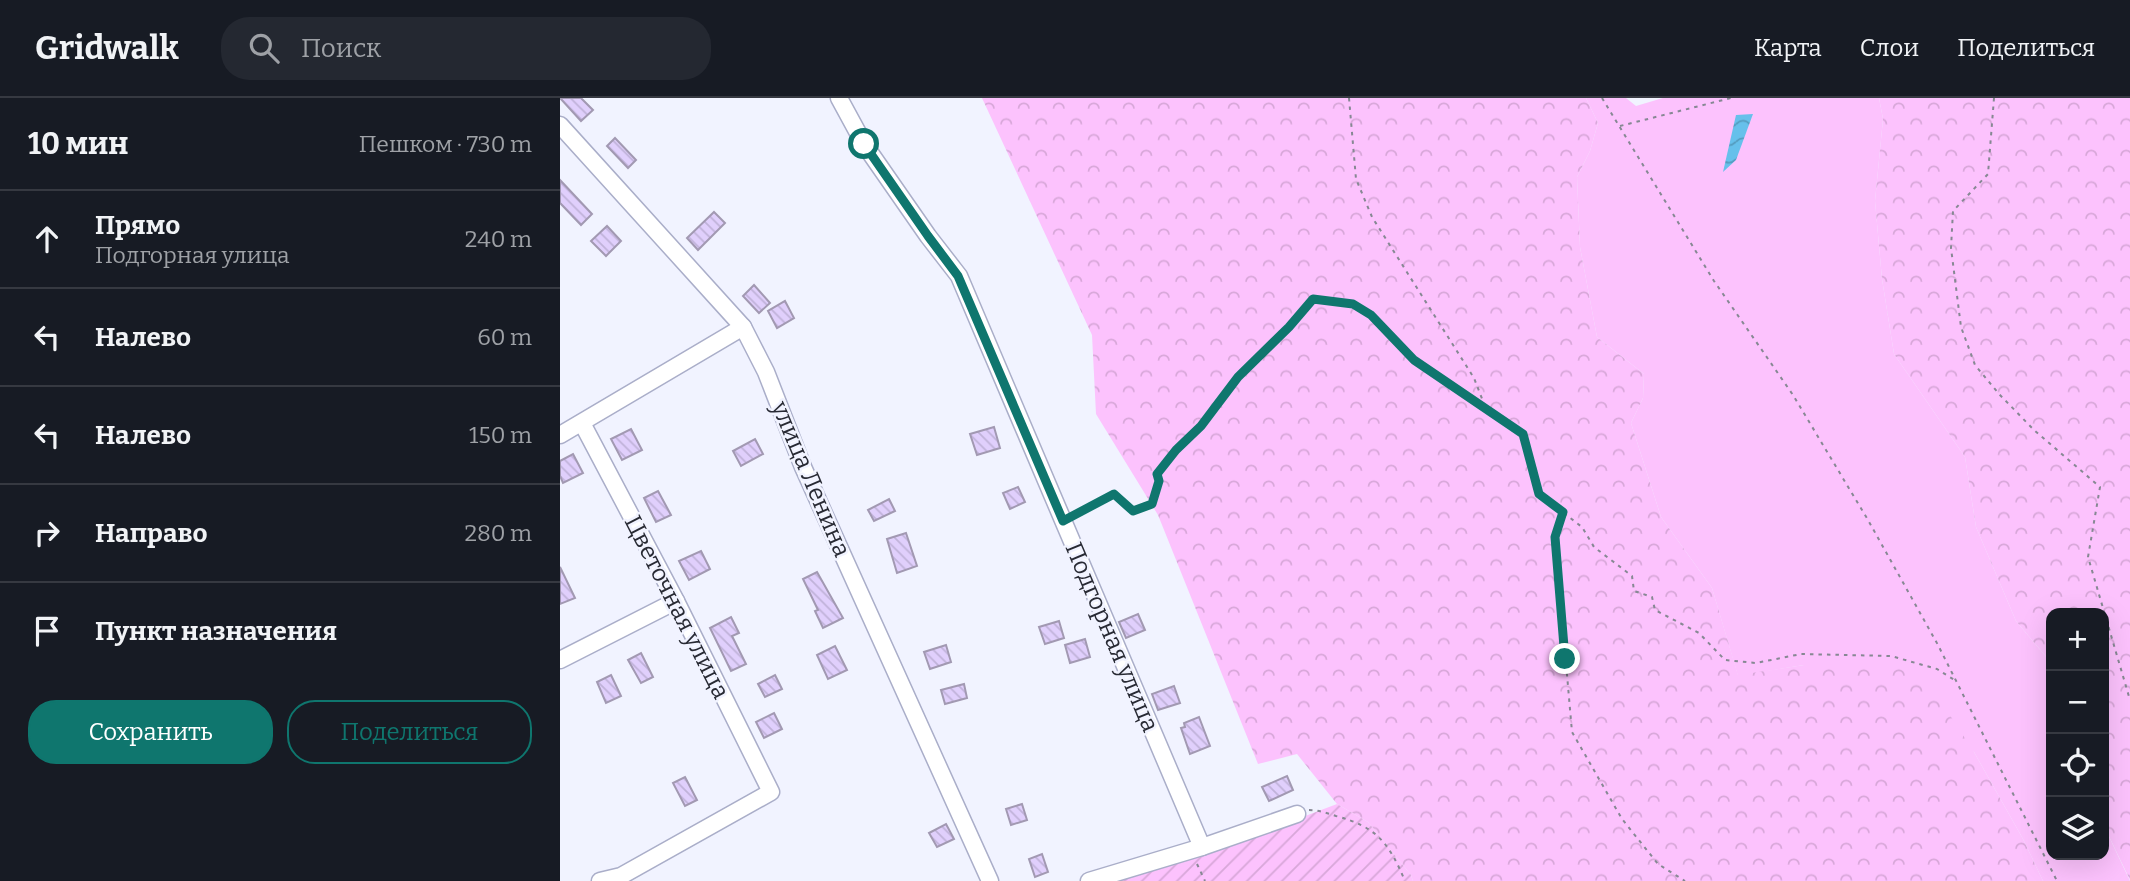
<!DOCTYPE html>
<html lang="ru">
<meta charset="utf-8">
<style>
body{margin:0;font-family:Bitter,serif;background:#242831;color:#f1f3f6}
.controls{position:absolute;right:21px;bottom:21px;display:grid;overflow:hidden;border-radius:14px;box-shadow:0 7px 28px #0002}
.controls button{width:63px;height:63px;display:grid;place-items:center;padding:0;border:0;border-bottom:2px solid #363941;background:#171b24;color:#f1f3f6;font:35px sans-serif}
.stop{position:absolute;width:21px;height:21px;margin:-16px;border:5px solid #0f766e;border-radius:50%;background:#fff}
.stop.end{background:#0f766e;border-color:#fff;box-shadow:0 2px 7px #0008}
.list{margin:0;padding:0;list-style:none}
h2{display:flex;justify-content:space-between;align-items:center;height:91px;margin:0;padding:0 28px;font-size:30px}
h2 small{font-size:23px;font-weight:400;color:#9ea1a6}
.list li{display:grid;grid-template-columns:46px 1fr auto;gap:21px;align-items:center;box-sizing:border-box;height:98px;padding:0 28px;border-top:2px solid #363941}
.list b{display:block;font-size:26px;white-space:nowrap}
.list p{margin:0;font-size:23px;white-space:nowrap;color:#9ea1a6}
.list em{font-size:23px;font-style:normal;color:#9ea1a6}
.actions{display:flex;gap:14px;padding:21px 28px}
.actions a{flex:1;padding:16px 0;border:2px solid #0f766e;border-radius:28px;text-align:center;font-size:24px;color:#0f766e}
.actions .main{background:#0f766e;color:#fff}
.icon{flex:none;width:38px;height:38px;fill:none;stroke:currentColor;stroke-width:2;stroke-linecap:round;stroke-linejoin:round}
.map{position:relative;flex:none;width:1570px;height:783px;overflow:hidden}
header{display:flex;align-items:center;gap:42px;box-sizing:border-box;height:98px;padding:0 35px;background:#171b24;border-bottom:2px solid #363941}
header strong{font-size:33px}
nav{display:flex;gap:38px;margin-inline-start:auto;font-size:24px}
.search{width:490px;height:63px;background:#242831;display:flex;align-items:center;gap:18px;box-sizing:border-box;padding:0 24px;border-radius:28px;color:#9ea1a6;font-size:26px}
main{display:flex}
aside{flex:1;background:#171b24}
.map>svg:first-child{display:block}
.grass{fill:#fcc2fd}
.forest{fill:url(#forest-crowns)}
.garden{fill:url(#garden-furrows)}
.water{fill:url(#water-waves)}
.building{fill:url(#building-back-hatch);stroke:#a299b2;stroke-width:2}
.lines{fill:none;stroke-linecap:round;stroke-linejoin:round}
.minor-casing{stroke:#aaaec9;stroke-width:19}
.path{stroke:#868893;stroke-width:2;stroke-dasharray:3.5 5;stroke-linecap:butt}
.minor{stroke:#fff;stroke-width:16}
.route{stroke:#0f766e;stroke-width:9}
.labels{text-anchor:middle;dominant-baseline:central;stroke-width:5;stroke-linejoin:round;paint-order:stroke}
.street-label{font-size:24px;fill:#282a34;stroke:#f1f3ff}
</style>
<header>
<strong>Gridwalk</strong>
<div class="search"><svg class="icon" aria-label="search" viewBox="0 0 24 24"><circle cx="10" cy="10" r="6"/><path d="M15 15l6 6"/></svg>Поиск</div>
<nav><a>Карта</a><a>Слои</a><a>Поделиться</a></nav>
</header>
<main>
<aside>
<h2>10 мин<small>Пешком · 730 m</small></h2>
<ul class="list">
<li><svg class="icon" aria-label="ahead" viewBox="0 0 24 24"><path d="M12 20V5M6 11l6-6 6 6"/></svg><div><b>Прямо</b><p>Подгорная улица</p></div><em>240 m</em></li>
<li><svg class="icon" aria-label="left" viewBox="0 0 24 24"><path d="M17 20v-9H6M10 6l-5 5 5 5"/></svg><div><b>Налево</b></div><em>60 m</em></li>
<li><svg class="icon" aria-label="left" viewBox="0 0 24 24"><path d="M17 20v-9H6M10 6l-5 5 5 5"/></svg><div><b>Налево</b></div><em>150 m</em></li>
<li><svg class="icon" aria-label="right" viewBox="0 0 24 24"><path d="M7 20v-9h11M14 6l5 5-5 5"/></svg><div><b>Направо</b></div><em>280 m</em></li>
<li><svg class="icon" aria-label="arrive" viewBox="0 0 24 24"><path d="M6 21V4h12l-3 4 3 4H6"/></svg><div><b>Пункт назначения</b></div></li>
</ul>
<div class="actions"><a class="main">Сохранить</a><a>Поделиться</a></div>
</aside>
<div class="map">
<svg width="1570" height="783" viewBox="0 0 1570 783">
<defs>
<pattern id="forest-crowns" width="20" height="18" patternUnits="userSpaceOnUse" patternTransform="scale(1.75)"><rect width="20" height="18" fill="#fcc2fd"/><path d="M2 6a3 3 0 1 1 6 0M12 15a3 3 0 1 1 6 0" fill="none" stroke="#d8a7d9"/></pattern>
<pattern id="garden-furrows" width="10" height="10" patternUnits="userSpaceOnUse" patternTransform="scale(1.75)"><rect width="10" height="10" fill="#fcc2fd"/><path d="M-1 1l2-2M0 10L10 0M9 11l2-2" fill="none" stroke="#d8a7d9"/></pattern>
<pattern id="water-waves" width="16" height="10" patternUnits="userSpaceOnUse" patternTransform="scale(1.75)"><rect width="16" height="10" fill="#66c0eb"/><path d="M0 5q4-4 8 0t8 0" fill="none" stroke="#549cbf"/></pattern>
<pattern id="building-back-hatch" width="6" height="6" patternUnits="userSpaceOnUse" patternTransform="scale(1.75)"><rect width="6" height="6" fill="#e0cffc"/><path d="M-1 5l2 2M0 0l6 6M5-1l2 2" fill="none" stroke="#c0b2d9"/></pattern>
</defs>
<rect width="100%" height="100%" fill="#f1f3ff"/>
<polygon class="grass" points="1026,0 1066,0 1076,8 1103,0 1319,0 1323,21 1315,103 1322,181 1334,256 1405,359 1416,429 1456,523 1488,561 1491,573 1491,757 1544,757 1544,728 1570,783 1483,783 1463,741 1414,654 1244,567 1178,578 1152,490 1101,419 1071,325 1083,300 1084,276 1037,239 1020,149 1017,79 1030,53 1038,25"/>
<g class="forest">
<polygon points="422,0 1026,0 1038,25 1030,53 1017,79 1020,149 1037,239 1084,276 1083,300 1071,325 1101,419 1152,490 1178,577 1244,567 1315,566 1345,569 1376,596 1414,654 1463,741 1483,783 853,783 851,777 808,724 777,706 737,656 698,666 598,417 536,316 532,237"/>
<polygon points="1319,0 1570,0 1570,782 1544,728 1544,515 1491,515 1491,573 1488,561 1456,523 1416,429 1405,359 1334,256 1322,181 1315,103 1323,21"/>
</g>
<polygon class="garden" points="777,706 808,724 851,777 853,783 544,783 732,723"/>
<polygon class="water" points="1193,16 1176,62 1163,74 1176,17"/>
<g class="building">
<polygon points="0,0 21,0 33,12 21,23"/>
<polygon points="55,40 76,62 68,70 47,48"/>
<polygon points="0,82 32,116 21,127 0,105"/>
<polygon points="154,114 165,125 138,152 127,140"/>
<polygon points="47,128 61,143 46,158 31,143"/>
<polygon points="194,187 210,205 199,215 183,198"/>
<polygon points="225,203 234,220 217,230 208,213"/>
<polygon points="434,329 440,350 417,357 410,336"/>
<polygon points="71,331 82,352 62,362 51,341"/>
<polygon points="195,341 203,356 181,368 173,353"/>
<polygon points="13,356 23,375 3,385 0,378 0,363"/>
<polygon points="458,389 465,404 450,411 443,395"/>
<polygon points="98,393 111,417 96,424 84,400"/>
<polygon points="329,401 335,413 314,423 308,412"/>
<polygon points="346,435 357,468 337,475 327,441"/>
<polygon points="141,453 150,471 129,482 119,463"/>
<polygon points="0,469 15,500 0,506"/>
<polygon points="257,474 283,520 263,530 255,513 258,512 243,481"/>
<polygon points="578,516 585,532 566,540 559,524"/>
<polygon points="171,519 179,535 172,538 186,566 171,573 150,530"/>
<polygon points="499,523 504,540 485,546 479,529"/>
<polygon points="525,541 530,559 510,565 505,547"/>
<polygon points="386,547 391,564 370,571 364,554"/>
<polygon points="275,548 287,572 268,581 257,557"/>
<polygon points="81,555 93,579 81,585 68,562"/>
<polygon points="51,577 61,598 46,605 37,584"/>
<polygon points="215,577 222,591 205,599 198,586"/>
<polygon points="404,586 407,600 385,606 381,592"/>
<polygon points="614,588 620,605 598,612 592,596"/>
<polygon points="214,615 222,631 204,640 196,624"/>
<polygon points="639,619 650,648 630,656 621,630 625,629 624,625"/>
<polygon points="727,678 733,692 709,703 702,689"/>
<polygon points="125,679 137,702 125,708 113,685"/>
<polygon points="462,706 467,722 451,727 446,711"/>
<polygon points="386,726 394,741 377,749 369,735"/>
<polygon points="482,756 488,774 475,779 469,761"/>
</g>
<g class="lines">
<defs>
<g id="minor">
<polyline points="279,0 304,46 368,138 399,178 642,749"/>
<polyline points="0,27 183,229 206,274 243,369 430,783"/>
<polyline points="22,325 116,503 211,694 61,778 40,783"/>
<polyline points="0,337 183,229"/>
<polyline points="0,562 116,503"/>
<polyline points="529,783 642,749 737,716"/>
</g>
</defs>
<use href="#minor" class="minor-casing"/>
<g class="path">
<polyline points="789,0 796,81 812,119 914,280 926,311 963,336 979,396 1022,429 1034,449 1072,478 1074,493 1092,499 1095,512 1139,535 1165,562 1196,565 1241,556 1331,558 1377,571 1396,583"/>
<polyline points="1042,0 1154,183 1233,297 1308,422 1378,547 1497,783"/>
<polyline points="1434,0 1428,76 1393,113 1391,150 1401,229 1415,267 1439,296 1474,332 1540,389 1528,459 1570,602"/>
<polyline points="1060,28 1171,0"/>
<polyline points="1002,415 995,439 1012,634 1062,721 1098,766 1125,783"/>
<polyline points="516,417 533,406 554,396 573,413 592,406 599,383 597,376 616,352 641,328 678,279 729,229 753,202 793,206 812,217 854,262 925,310"/>
<path d="M749 712C758 712 767 715 776 718 817 729 829 745 845 783"/>
<polyline points="637,766 645,783"/>
</g>
<use href="#minor" class="minor"/>
</g>
<g class="lines">
<polyline class="route" points="304,46 368,138 398,178 503,423 554,396 573,413 592,406 599,383 597,376 616,352 641,328 678,279 729,229 753,201 793,206 811,217 854,262 963,336 979,396 1003,414 995,439 1005,561"/>
</g>
<g class="labels">
<g class="street-label">
<text transform="translate(251 381) rotate(67)">улица Ленина</text>
<text transform="translate(117 509) rotate(63)">Цветочная улица</text>
<text transform="translate(552 539) rotate(67)">Подгорная улица</text>
</g>
</g>
</svg>
<div class="controls">
<button>+</button>
<button>−</button>
<button><svg class="icon" aria-label="locate" viewBox="0 0 24 24"><circle cx="12" cy="12" r="6"/><path d="M12 2v4M12 18v4M2 12h4M18 12h4"/></svg></button>
<button><svg class="icon" aria-label="layers" viewBox="0 0 24 24"><path d="M12 4l9 5-9 5-9-5zM3 14l9 5 9-5"/></svg></button>
</div>
<div class="stop" style="left:304px;top:46px"></div>
<div class="stop end" style="left:1005px;top:561px"></div>
</div>
</main>
